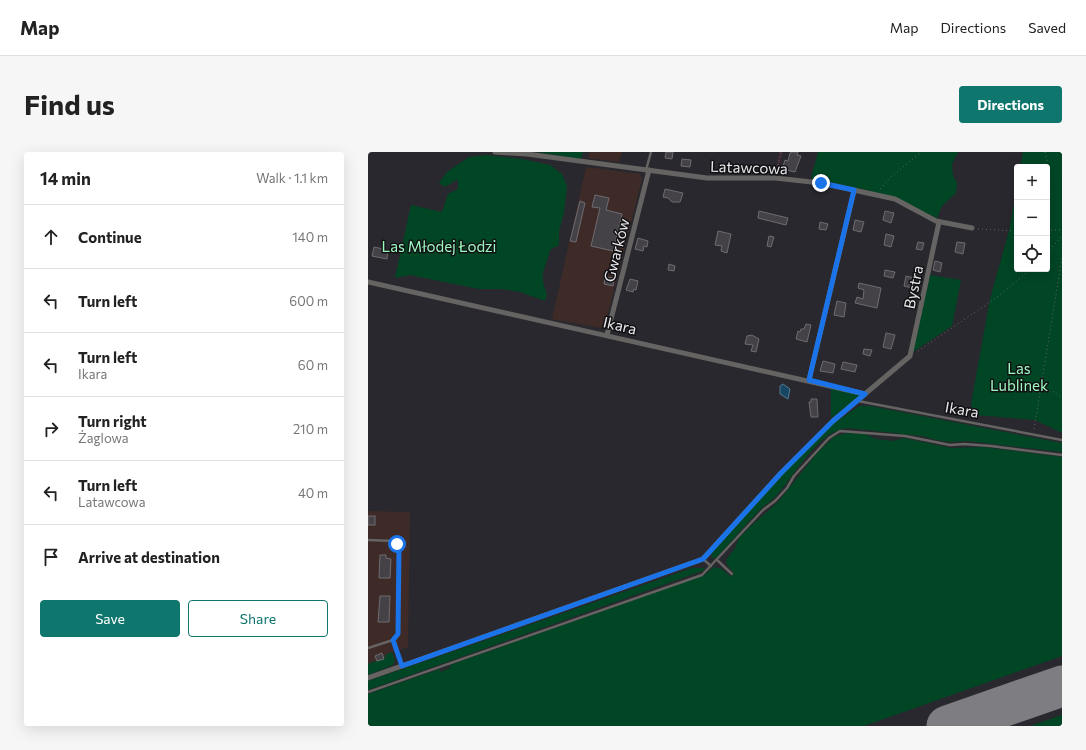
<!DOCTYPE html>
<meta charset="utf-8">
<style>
body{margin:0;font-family:Commissioner,sans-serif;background:#f6f6f6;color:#222}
.controls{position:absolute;right:12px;top:12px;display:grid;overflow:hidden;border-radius:4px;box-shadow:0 4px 16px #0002}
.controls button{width:36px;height:36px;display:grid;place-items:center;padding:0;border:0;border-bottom:1px solid #e0e0e0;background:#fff;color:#222;font:20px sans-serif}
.stop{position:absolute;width:12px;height:12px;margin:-9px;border:3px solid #1a73e8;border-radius:50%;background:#fff}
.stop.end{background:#1a73e8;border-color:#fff;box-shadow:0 1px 4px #0008}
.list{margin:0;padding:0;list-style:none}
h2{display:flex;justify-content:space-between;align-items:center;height:52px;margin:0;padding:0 16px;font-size:17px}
h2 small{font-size:13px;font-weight:400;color:#767676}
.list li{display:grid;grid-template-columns:26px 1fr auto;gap:12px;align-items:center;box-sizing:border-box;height:64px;padding:0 16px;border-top:1px solid #e0e0e0}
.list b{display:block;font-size:15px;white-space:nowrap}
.list p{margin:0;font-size:13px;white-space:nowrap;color:#767676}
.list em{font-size:13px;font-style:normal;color:#767676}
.actions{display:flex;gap:8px;padding:12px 16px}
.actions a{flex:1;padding:9px 0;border:1px solid #0f766e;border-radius:4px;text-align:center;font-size:14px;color:#0f766e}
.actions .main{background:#0f766e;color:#fff}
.icon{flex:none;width:22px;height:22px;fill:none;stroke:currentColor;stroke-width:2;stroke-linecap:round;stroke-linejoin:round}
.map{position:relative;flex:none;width:694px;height:574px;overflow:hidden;border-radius:4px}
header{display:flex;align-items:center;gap:24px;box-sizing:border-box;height:56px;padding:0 20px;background:#fff;border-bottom:1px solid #e0e0e0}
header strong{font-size:19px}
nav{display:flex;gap:22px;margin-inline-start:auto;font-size:14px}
.intro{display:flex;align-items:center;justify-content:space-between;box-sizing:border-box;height:96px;padding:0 24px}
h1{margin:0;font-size:28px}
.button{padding:10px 18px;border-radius:4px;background:#0f766e;color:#fff;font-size:14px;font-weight:700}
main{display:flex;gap:24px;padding:0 24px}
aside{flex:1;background:#fff;border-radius:4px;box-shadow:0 4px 16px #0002}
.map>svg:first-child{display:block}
.commercial{fill:#3c2a32}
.industrial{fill:#3e2b27}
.green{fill:#004625}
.water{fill:#174763;stroke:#56788d}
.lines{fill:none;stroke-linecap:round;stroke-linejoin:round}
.runway{stroke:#7d7d82;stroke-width:41}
.building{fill:#444147;stroke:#6e6b71}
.path{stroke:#646469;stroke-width:1;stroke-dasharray:1 3;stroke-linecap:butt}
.service{stroke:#666462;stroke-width:2.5}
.minor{stroke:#666462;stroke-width:5}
.route{stroke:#1a73e8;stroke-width:5}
.labels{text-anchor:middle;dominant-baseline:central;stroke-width:3;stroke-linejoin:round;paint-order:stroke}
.street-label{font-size:15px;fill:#eaeaee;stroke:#111114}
.park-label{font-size:15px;fill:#9ff8c0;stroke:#111114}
</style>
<header>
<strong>Map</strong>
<nav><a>Map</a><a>Directions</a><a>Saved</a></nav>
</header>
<div class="intro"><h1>Find us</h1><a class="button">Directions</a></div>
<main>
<aside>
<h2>14 min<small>Walk · 1.1 km</small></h2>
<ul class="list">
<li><svg class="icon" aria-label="ahead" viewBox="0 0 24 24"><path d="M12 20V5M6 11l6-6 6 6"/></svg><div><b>Continue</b></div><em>140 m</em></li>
<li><svg class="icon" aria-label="left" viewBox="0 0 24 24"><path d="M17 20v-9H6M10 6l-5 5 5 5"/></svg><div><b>Turn left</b></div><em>600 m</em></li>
<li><svg class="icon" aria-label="left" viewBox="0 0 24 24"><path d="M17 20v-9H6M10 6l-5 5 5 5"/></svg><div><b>Turn left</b><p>Ikara</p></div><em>60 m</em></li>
<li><svg class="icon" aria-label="right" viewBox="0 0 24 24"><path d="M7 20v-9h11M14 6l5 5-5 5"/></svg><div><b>Turn right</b><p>Żaglowa</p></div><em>210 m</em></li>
<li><svg class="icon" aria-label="left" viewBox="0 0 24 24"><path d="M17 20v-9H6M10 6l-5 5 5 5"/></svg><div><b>Turn left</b><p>Latawcowa</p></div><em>40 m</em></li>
<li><svg class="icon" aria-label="arrive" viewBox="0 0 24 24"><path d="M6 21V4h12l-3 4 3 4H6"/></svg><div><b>Arrive at destination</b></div></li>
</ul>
<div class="actions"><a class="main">Save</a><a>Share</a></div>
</aside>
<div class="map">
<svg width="694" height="574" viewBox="0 0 694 574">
<rect width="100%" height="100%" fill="#28282e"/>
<polygon class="commercial" points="411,0 415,0 410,21 407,21"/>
<g class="industrial">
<polygon points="222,0 254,0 251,10 220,6"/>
<polygon points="218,15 272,22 274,27 237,173 232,176 184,167"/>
<polygon points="0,359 42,360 40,495 17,503 18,505 0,512"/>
</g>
<g class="green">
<polygon points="169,0 215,0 213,7"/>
<polygon points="450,0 590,0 584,12 585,24 589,31 588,41 574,54 569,66 503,39 443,26"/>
<polygon points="655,0 694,0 694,281 667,268 606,263 603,252 622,147 641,79 649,34 649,117 679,117 679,15 652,15"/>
<path d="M118 3 154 7 182 13 194 22 199 34 196 61 191 79V93L182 98C177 120 170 120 179 142L177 149 152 140 134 137H111L42 123 27 126 43 53 74 60 80 42 90 37V27L77 35 71 31 79 20 101 5Z"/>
<polygon points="562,123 593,128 584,174 545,200"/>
<polygon points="463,236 491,243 491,245 463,266"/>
<path d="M491 254H502L694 291V300L599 289 583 290 568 288 554 284 480 276C450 278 426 325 407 345 403 350 397 352 393 357 378 372 364 389 350 404L345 407 343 402 415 322 465 272Z"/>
<polygon points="480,281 497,282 508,287 525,289 536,286 583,296 615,295 694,305 694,504 496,574 0,574 0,542 72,517 72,520 82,516 82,513 335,424 346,415 354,417 363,425 366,421 359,413 358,408 367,396 371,386 384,373 410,350 449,301 467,284"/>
<polygon points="324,416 336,416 337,418 0,538 0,529"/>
<polygon points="24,500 27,508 25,513 0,523 0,512 18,505 17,503"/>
<polygon points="694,563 694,574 662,574"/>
</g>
<polygon class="water" points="415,232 422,237 420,247 412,242 412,234"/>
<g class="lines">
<polyline class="runway" points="579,574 694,534"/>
</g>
<g class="building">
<polygon points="298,0 305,0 304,7 297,6"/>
<polygon points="424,0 430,0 429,3 433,4 427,20 414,17 417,8 420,9 422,1"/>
<polygon points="314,7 323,8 322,15 313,14"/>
<polygon points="297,37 315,41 312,50 304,50 300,46 295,45"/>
<polygon points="227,43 241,46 238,58 254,62 245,99 223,94 232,56 224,55"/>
<polygon points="212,49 217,51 208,90 202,89"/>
<polygon points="391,59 420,66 418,73 390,66"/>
<polygon points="517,59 526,61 523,71 515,68"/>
<polygon points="487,68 496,70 493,80 485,78"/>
<polygon points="452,70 460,72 458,78 451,77"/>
<polygon points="350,79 363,82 359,101 353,99 354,94 347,93"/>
<polygon points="518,82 526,84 523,95 516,93"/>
<polygon points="401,84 406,85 403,95 399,94"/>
<polygon points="270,86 280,89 279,95 276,94 275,99 267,97"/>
<polygon points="550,90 556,91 554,98 548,97"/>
<polygon points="589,90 597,91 595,102 587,100"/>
<polygon points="6,95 20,98 19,107 4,104"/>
<polygon points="567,109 574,111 572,120 565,118"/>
<polygon points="301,112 307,114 306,119 300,118"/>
<polygon points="517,118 527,120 525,126 516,124"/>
<polygon points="538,124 546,126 544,136 536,134"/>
<polygon points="237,125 246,126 245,134 236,132"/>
<polygon points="262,127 270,129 268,138 266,137 265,140 258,138"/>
<polygon points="491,131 513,136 509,156 487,151 489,145 495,147 496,138 490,136"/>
<polygon points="469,149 478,151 476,165 466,163"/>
<polygon points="438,172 443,173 439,190 428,187 430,179 432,180 433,177 436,177"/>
<polygon points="518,181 527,183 523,197 515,195"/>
<polygon points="384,183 391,187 388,200 383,199 385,193 377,192 379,184"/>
<polygon points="496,197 504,198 502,204 495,202"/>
<polygon points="455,209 467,212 465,221 452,219"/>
<polygon points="475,210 489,213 487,220 473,217"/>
<polygon points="443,247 449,247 450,265 443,265 441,250 443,250"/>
<rect x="0" y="364" width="7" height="9"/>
<polygon points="12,403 18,403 18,406 23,407 22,426 11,426"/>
<polygon points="12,444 22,444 21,470 10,470"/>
<polygon points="14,501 16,507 9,509 7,504"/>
</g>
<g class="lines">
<g class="path">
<polyline points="677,0 679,9 679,15"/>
<polyline points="408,21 413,0"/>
<polyline points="512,37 523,25 553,0"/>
<polyline points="610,77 649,79"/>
<polyline points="679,78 694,78"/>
<polyline points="679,101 694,84"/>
<polyline points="550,199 628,146 663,117"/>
<polyline points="673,239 687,240 694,246"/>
<polyline points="666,277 694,106"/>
</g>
<g class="service">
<polyline points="278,18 283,0"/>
<polyline points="490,249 694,288"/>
<polyline points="0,388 26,389 31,396 30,482 25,488"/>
<polyline points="335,407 343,414"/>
<polyline points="349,408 364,422"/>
<polyline points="0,496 25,488 34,514"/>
<polyline points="0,540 334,423 395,358 407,349 419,336 426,324 461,286 472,279 537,284 582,293 596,292 623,294 694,303"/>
</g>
<g class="minor">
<polyline points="127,0 159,2 339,26 407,26 453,31 527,47 568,69 604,76"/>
<polyline points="0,130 497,242"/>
<polyline points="239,183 281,18"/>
<polyline points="441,228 486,39"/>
<polyline points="0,526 335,407 413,321 465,269 542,204 571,70"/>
</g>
</g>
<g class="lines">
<polyline class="route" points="29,392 31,396 30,482 25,488 34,514 335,407 413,321 465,269 497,242 441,228 486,38 453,31"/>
</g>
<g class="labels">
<g class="street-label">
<text transform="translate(381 15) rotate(2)">Latawcowa</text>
<text transform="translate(248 98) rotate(-76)">Gwarków</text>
<text transform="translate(545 135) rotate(-78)">Bystra</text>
<text transform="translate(252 173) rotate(13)">Ikara</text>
<text transform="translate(594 257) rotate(10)">Ikara</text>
</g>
<g class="park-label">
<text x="71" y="94">Las Młodej Łodzi</text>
<text x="651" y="216">Las<tspan x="651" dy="17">Lublinek</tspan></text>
</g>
</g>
</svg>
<div class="controls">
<button>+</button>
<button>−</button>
<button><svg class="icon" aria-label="locate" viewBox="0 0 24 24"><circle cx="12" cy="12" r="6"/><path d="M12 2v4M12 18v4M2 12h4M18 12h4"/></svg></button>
</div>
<div class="stop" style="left:29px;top:392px"></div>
<div class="stop end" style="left:453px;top:31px"></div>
</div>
</main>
